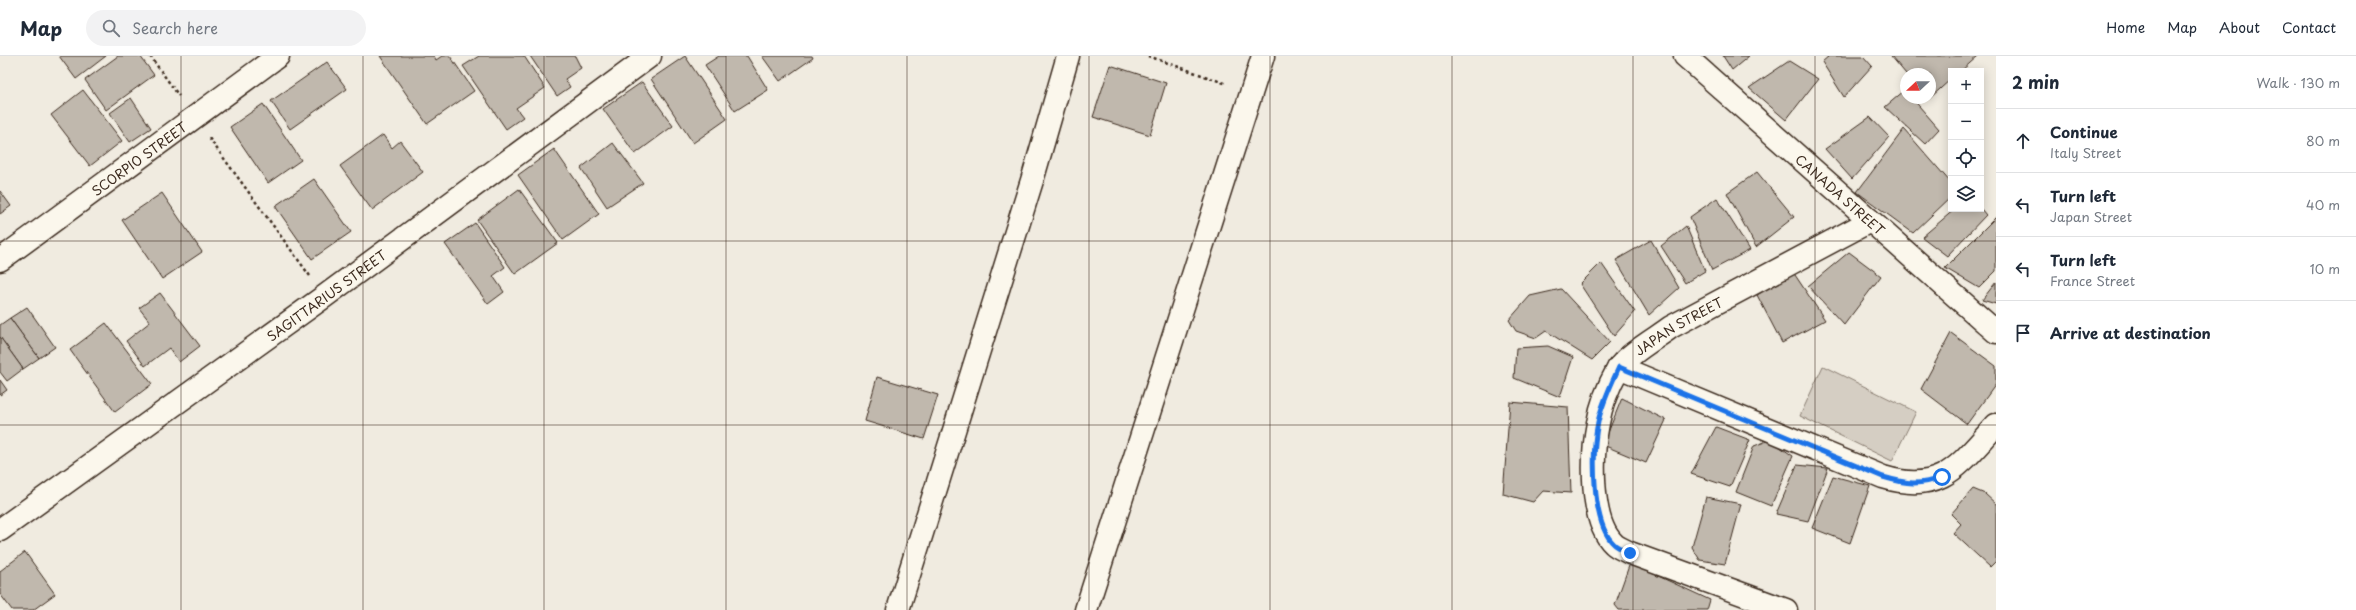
<!DOCTYPE html>
<meta charset="utf-8">
<style>
body{margin:0;font-family:"Playpen Sans",sans-serif;background:#f2f2f3;color:#1f2937}
.controls{position:absolute;right:12px;top:12px;display:grid;overflow:hidden;border-radius:0px;box-shadow:0 2px 10px #0003}
.controls button{width:36px;height:36px;display:grid;place-items:center;padding:0;border:0;border-bottom:1px solid #e0e1e3;background:#fff;color:#1f2937;font:20px sans-serif}
.compass{position:absolute;left:1900px;top:12px;width:36px;height:36px;border-radius:50%;background:#fff;box-shadow:0 2px 10px #0003;rotate:248deg}
.stop{position:absolute;width:12px;height:12px;margin:-9px;border:3px solid #1a73e8;border-radius:50%;background:#fff}
.stop.end{background:#1a73e8;border-color:#fff;box-shadow:0 1px 4px #0008}
.list{margin:0;padding:0;list-style:none}
h2{display:flex;justify-content:space-between;align-items:center;height:52px;margin:0;padding:0 16px;font-size:17px}
h2 small{font-size:13px;font-weight:400;color:#747a83}
.list li{display:grid;grid-template-columns:26px 1fr auto;gap:12px;align-items:center;box-sizing:border-box;height:64px;padding:0 16px;border-top:1px solid #e0e1e3}
.list b{display:block;font-size:15px;white-space:nowrap}
.list p{margin:0;font-size:13px;white-space:nowrap;color:#747a83}
.list em{font-size:13px;font-style:normal;color:#747a83}
.icon{flex:none;width:22px;height:22px;fill:none;stroke:currentColor;stroke-width:2;stroke-linecap:round;stroke-linejoin:round}
.map{position:relative;flex:none;width:1996px;height:554px;overflow:hidden}
header{display:flex;align-items:center;gap:24px;box-sizing:border-box;height:56px;padding:0 20px;background:#fff;border-bottom:1px solid #e0e1e3}
header strong{font-size:19px}
nav{display:flex;gap:22px;margin-inline-start:auto;font-size:14px}
.search{width:280px;height:36px;background:#f2f2f3;display:flex;align-items:center;gap:10px;box-sizing:border-box;padding:0 14px;border-radius:22px;color:#747a83;font-size:15px}
main{display:flex}
aside{flex:1;background:#fff}
.map>svg:first-child{display:block}
.green{fill:#d5cec3;stroke:#887c70}
.building{fill:#c0b8ad;stroke:#3b2a1e}
.lines{fill:none;stroke-linecap:round;stroke-linejoin:round}
.minor-casing{stroke:#3b2a1e;stroke-width:25}
.path{stroke:#3b2a1e;stroke-width:2.5;stroke-dasharray:3 3;stroke-linecap:butt}
.minor{stroke:#fbf7ec;stroke-width:22}
.route{stroke:#1a73e8;stroke-width:5}
.grid{fill:none;stroke:#3b2a1e;stroke-width:1;stroke-opacity:0.55}
.labels{text-anchor:middle;dominant-baseline:central;stroke-width:4;stroke-linejoin:round;paint-order:stroke}
.street-label{font-size:13px;fill:#3b2a1e;stroke:#fbf7ec}
</style>
<header>
<strong>Map</strong>
<div class="search"><svg class="icon" aria-label="search" viewBox="0 0 24 24"><circle cx="10" cy="10" r="6"/><path d="M15 15l6 6"/></svg>Search here</div>
<nav><a>Home</a><a>Map</a><a>About</a><a>Contact</a></nav>
</header>
<main>
<div class="map">
<svg width="1996" height="554" viewBox="0 0 1996 554">
<rect width="100%" height="100%" fill="#f0ebe0"/>
<filter id="ink" filterUnits="userSpaceOnUse"><feTurbulence type="fractalNoise" baseFrequency=".025" numOctaves="2"/><feDisplacementMap in="SourceGraphic" scale="8" xChannelSelector="R" yChannelSelector="G"/><feConvolveMatrix kernelMatrix="1 2 1 2 8 2 1 2 1" color-interpolation-filters="sRGB"/></filter>
<g filter="url(#ink)">
<polygon class="green" points="1823,310 1916,356 1892,405 1800,360"/>
<g class="building">
<polygon points="59,0 106,0 76,23"/>
<polygon points="118,0 140,0 154,19 106,54 85,24"/>
<polygon points="380,0 434,0 436,4 442,0 450,0 474,35 427,68"/>
<polygon points="479,0 524,0 545,32 516,52 523,61 506,73 463,10"/>
<polygon points="530,0 575,0 581,12 565,23 570,31 557,40"/>
<polygon points="685,0 727,63 693,87 651,23"/>
<polygon points="719,0 747,0 768,34 735,55 705,9"/>
<polygon points="762,0 812,0 813,2 780,25"/>
<polygon points="1723,0 1749,0 1732,14"/>
<polygon points="1829,0 1863,0 1872,10 1844,41 1822,6"/>
<polygon points="1891,0 1978,0 1961,15 1951,15 1951,23 1930,42 1930,18 1906,18"/>
<polygon points="1789,5 1818,23 1786,64 1749,32"/>
<polygon points="327,6 347,33 290,73 271,45"/>
<polygon points="1110,9 1166,27 1150,79 1093,61"/>
<polygon points="642,26 673,70 635,98 603,53"/>
<polygon points="83,34 122,85 90,110 51,59"/>
<polygon points="1905,34 1906,42 1912,42 1939,73 1925,88 1885,51"/>
<polygon points="131,42 151,72 130,86 110,57"/>
<polygon points="263,48 301,104 268,127 230,71"/>
<polygon points="1870,61 1889,81 1852,123 1825,93"/>
<polygon points="1904,73 1951,127 1951,141 1913,177 1857,136"/>
<polygon points="383,79 392,92 400,85 423,116 372,154 340,110"/>
<polygon points="613,87 643,127 607,151 581,112"/>
<polygon points="554,93 599,158 563,184 518,119"/>
<polygon points="1757,116 1794,161 1756,191 1727,137"/>
<polygon points="314,123 351,176 312,203 275,150"/>
<polygon points="519,133 558,187 515,218 477,164"/>
<polygon points="0,135 11,150 0,158"/>
<polygon points="162,137 202,196 162,223 122,164"/>
<polygon points="1717,142 1750,194 1712,214 1690,161"/>
<polygon points="1955,153 1981,153 1986,159 1947,200 1922,181"/>
<polygon points="1996,161 1996,215 1979,232 1945,212"/>
<polygon points="475,167 505,211 493,220 504,236 488,248 445,188"/>
<polygon points="1686,170 1705,215 1685,227 1661,190"/>
<polygon points="1651,184 1679,232 1649,259 1616,204"/>
<polygon points="1849,196 1881,220 1844,269 1808,230"/>
<polygon points="1601,207 1635,256 1614,280 1580,228"/>
<polygon points="1793,216 1825,264 1782,287 1757,239"/>
<polygon points="1996,226 1996,248 1982,244"/>
<polygon points="1561,233 1610,286 1592,304 1546,275 1536,282 1516,275 1509,264 1530,240"/>
<polygon points="160,237 200,290 179,306 169,292 145,310 126,285 150,266 139,252"/>
<polygon points="27,251 55,291 39,302 10,262"/>
<polygon points="10,262 39,302 23,313 0,281 0,269"/>
<polygon points="106,267 152,328 115,356 70,294"/>
<polygon points="1951,277 1996,310 1996,328 1967,368 1921,333"/>
<polygon points="0,281 23,313 7,325 0,316"/>
<polygon points="1548,290 1573,301 1560,341 1514,322 1516,292"/>
<polygon points="877,321 938,339 924,383 865,365"/>
<polygon points="0,324 7,334 0,339"/>
<polygon points="1622,342 1666,364 1646,407 1603,389"/>
<polygon points="1510,346 1568,351 1571,437 1543,435 1533,446 1503,438"/>
<polygon points="1716,371 1750,384 1730,431 1691,418"/>
<polygon points="1770,384 1793,400 1771,450 1736,436 1754,390"/>
<polygon points="1797,409 1828,412 1808,465 1776,458"/>
<polygon points="1833,420 1870,430 1850,487 1812,472"/>
<polygon points="1973,433 1985,438 1996,448 1996,505 1990,511 1953,477 1961,468 1951,458"/>
<polygon points="1706,441 1741,448 1725,508 1700,504 1692,491"/>
<polygon points="25,496 55,538 33,554 12,554 0,538 0,515"/>
<polygon points="1630,507 1710,544 1707,554 1619,554 1615,549"/>
</g>
<g class="lines">
<defs>
<g id="minor">
<path id="s1" d="M1685 0 1996 276"/>
<path id="s2" d="M0 204 278 0"/>
<path d="M1619 311 1883 421C1942 439 1959 409 1996 369"/>
<path id="s3" d="M0 474 325 240 650 0"/>
<polyline points="898,554 1034,118 1068,0"/>
<polyline points="1086,554 1263,0"/>
<path id="s4" d="M1786 554 1630 497C1625 494 1618 492 1614 488 1589 465 1592 397 1598 367 1601 349 1609 329 1618 313 1626 299 1658 281 1671 271L1870 165"/>
</g>
</defs>
<use href="#minor" class="minor-casing"/>
<g class="path">
<polyline points="150,0 179,40"/>
<polyline points="1148,0 1227,28"/>
<polyline points="209,82 310,220"/>
</g>
<use href="#minor" class="minor"/>
</g>
</g>
<g class="lines" filter="url(#ink)">
<path class="route" d="M1630 497C1625 494 1618 492 1614 488 1591 467 1592 395 1598 366 1602 347 1611 329 1619 311L1883 421C1907 428 1919 430 1942 421"/>
</g>
<path class="grid" d="M181 0V554M363 0V554M544 0V554M726 0V554M907 0V554M1089 0V554M1270 0V554M1452 0V554M1633 0V554M1815 0V554M0 185H1996M0 369H1996"/>
<g class="labels">
<g class="street-label">
<text stroke="none"><textPath href="#s2" startOffset="172">SCORPIO STREET</textPath></text>
<text stroke="none"><textPath href="#s1" startOffset="208">CANADA STREET</textPath></text>
<text stroke="none"><textPath href="#s3" startOffset="402">SAGITTARIUS STREET</textPath></text>
<text stroke="none"><textPath href="#s4" startOffset="443">JAPAN STREET</textPath></text>
</g>
</g>
</svg>
<div class="controls">
<button>+</button>
<button>−</button>
<button><svg class="icon" aria-label="locate" viewBox="0 0 24 24"><circle cx="12" cy="12" r="6"/><path d="M12 2v4M12 18v4M2 12h4M18 12h4"/></svg></button>
<button><svg class="icon" aria-label="layers" viewBox="0 0 24 24"><path d="M12 4l9 5-9 5-9-5zM3 14l9 5 9-5"/></svg></button>
</div>
<svg class="compass" viewBox="-18 -18 36 36"><path d="M0-13l5 13h-10z" fill="#e53935"/><path d="M0 13l5-13h-10z" fill="#747a83"/></svg>
<div class="stop" style="left:1942px;top:421px"></div>
<div class="stop end" style="left:1630px;top:497px"></div>
</div>
<aside>
<h2>2 min<small>Walk · 130 m</small></h2>
<ul class="list">
<li><svg class="icon" aria-label="ahead" viewBox="0 0 24 24"><path d="M12 20V5M6 11l6-6 6 6"/></svg><div><b>Continue</b><p>Italy Street</p></div><em>80 m</em></li>
<li><svg class="icon" aria-label="left" viewBox="0 0 24 24"><path d="M17 20v-9H6M10 6l-5 5 5 5"/></svg><div><b>Turn left</b><p>Japan Street</p></div><em>40 m</em></li>
<li><svg class="icon" aria-label="left" viewBox="0 0 24 24"><path d="M17 20v-9H6M10 6l-5 5 5 5"/></svg><div><b>Turn left</b><p>France Street</p></div><em>10 m</em></li>
<li><svg class="icon" aria-label="arrive" viewBox="0 0 24 24"><path d="M6 21V4h12l-3 4 3 4H6"/></svg><div><b>Arrive at destination</b></div></li>
</ul>
</aside>
</main>
